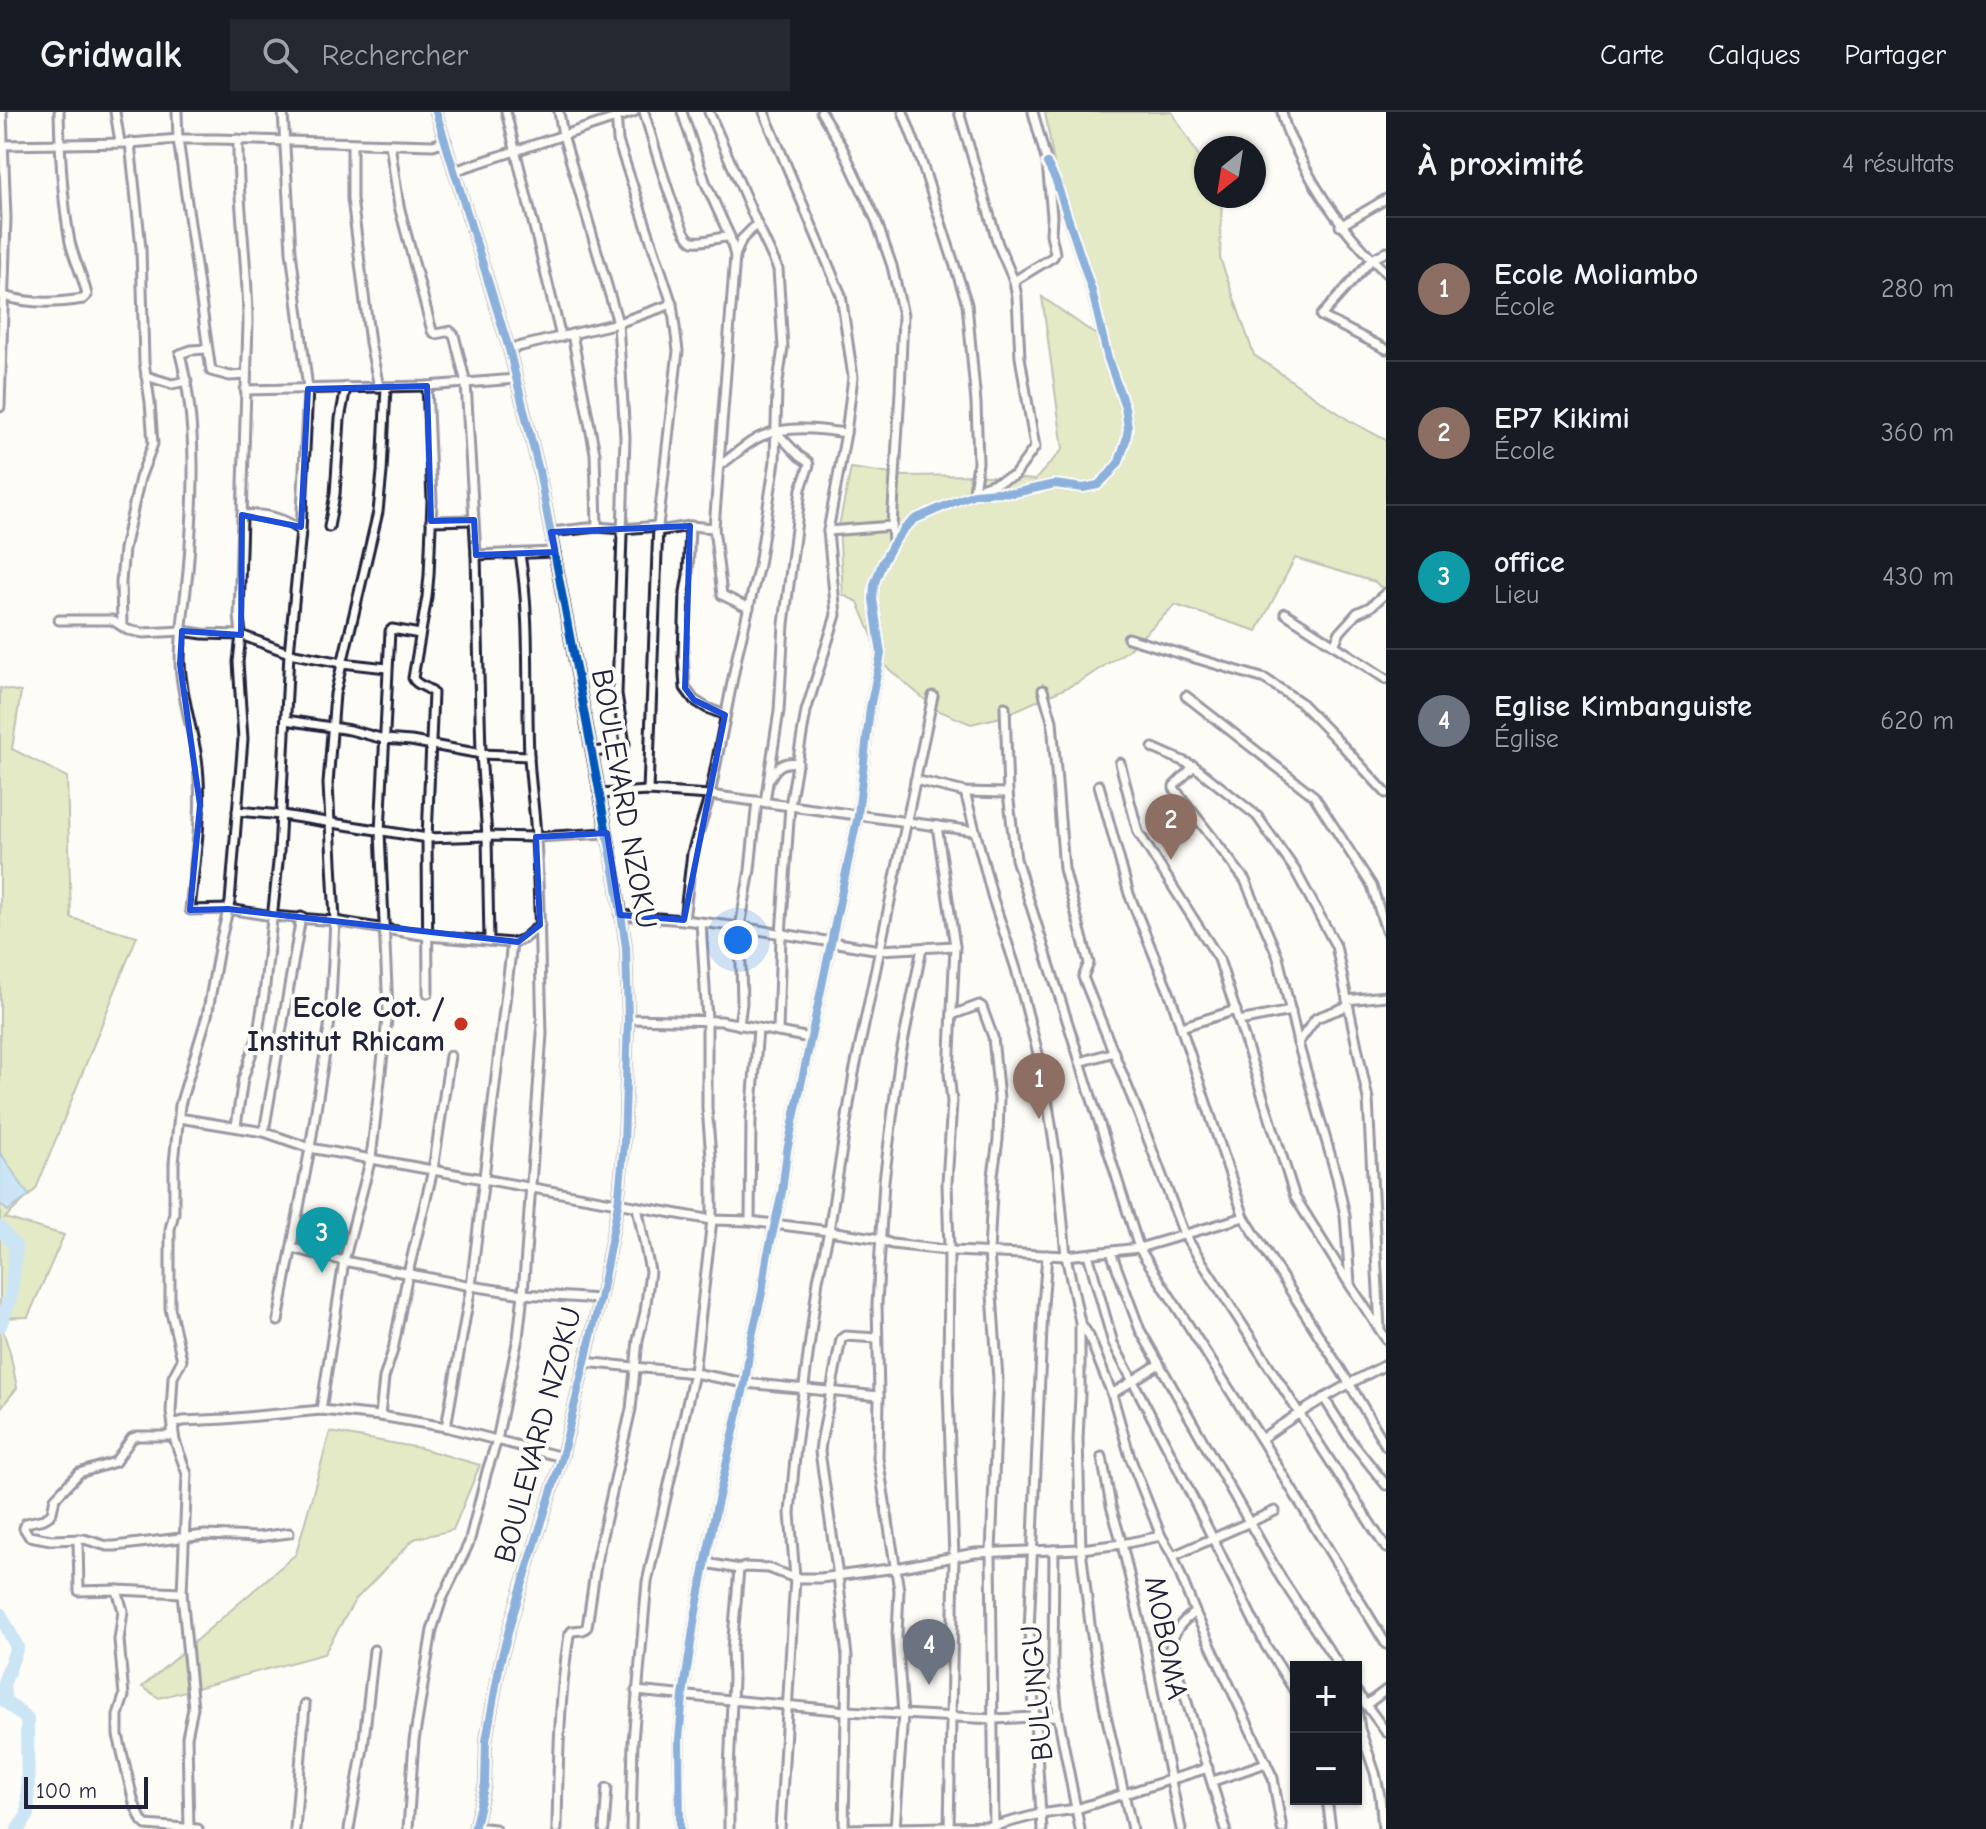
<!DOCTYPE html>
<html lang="fr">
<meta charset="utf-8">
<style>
body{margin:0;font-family:"Comic Neue",sans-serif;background:#242831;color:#f1f3f6}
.controls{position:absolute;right:24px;bottom:24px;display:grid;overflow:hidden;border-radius:0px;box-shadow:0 2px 6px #0004}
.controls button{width:72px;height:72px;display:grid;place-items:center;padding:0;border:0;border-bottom:2px solid #363941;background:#171b24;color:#f1f3f6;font:40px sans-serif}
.compass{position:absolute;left:1194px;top:24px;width:72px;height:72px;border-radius:50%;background:#171b24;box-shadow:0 2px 6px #0004;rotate:210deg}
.scale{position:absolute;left:24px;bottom:20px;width:124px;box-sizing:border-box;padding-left:8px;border:4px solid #22223b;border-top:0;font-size:22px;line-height:28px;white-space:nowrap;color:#22223b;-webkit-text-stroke:6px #fdfcf7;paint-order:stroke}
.you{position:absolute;left:738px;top:828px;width:28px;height:28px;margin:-20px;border:6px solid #fff;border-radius:50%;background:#1a73e8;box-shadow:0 0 0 12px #1a73e833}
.badge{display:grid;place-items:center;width:52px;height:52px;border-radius:50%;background:#8c9099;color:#fff;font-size:26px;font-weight:700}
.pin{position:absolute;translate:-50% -66px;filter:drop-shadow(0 2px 4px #0008)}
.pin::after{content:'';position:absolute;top:42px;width:28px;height:24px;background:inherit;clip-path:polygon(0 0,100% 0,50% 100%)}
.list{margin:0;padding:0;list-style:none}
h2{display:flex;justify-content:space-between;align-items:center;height:104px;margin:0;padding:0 32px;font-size:34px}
h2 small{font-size:26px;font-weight:400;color:#9ea1a6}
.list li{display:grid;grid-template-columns:52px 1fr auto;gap:24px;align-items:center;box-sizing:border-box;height:144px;padding:0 32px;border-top:2px solid #363941}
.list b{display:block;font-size:30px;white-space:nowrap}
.list p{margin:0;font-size:26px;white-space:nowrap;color:#9ea1a6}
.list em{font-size:26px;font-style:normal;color:#9ea1a6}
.icon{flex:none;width:44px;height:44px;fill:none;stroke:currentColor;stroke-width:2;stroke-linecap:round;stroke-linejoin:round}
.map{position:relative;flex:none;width:1386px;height:1717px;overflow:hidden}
header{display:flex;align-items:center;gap:48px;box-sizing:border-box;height:112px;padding:0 40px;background:#171b24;border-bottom:2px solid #363941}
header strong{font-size:38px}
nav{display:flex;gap:44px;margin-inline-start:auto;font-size:28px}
.search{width:560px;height:72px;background:#242831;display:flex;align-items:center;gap:20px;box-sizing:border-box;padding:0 28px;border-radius:0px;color:#9ea1a6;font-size:30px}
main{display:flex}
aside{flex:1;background:#171b24}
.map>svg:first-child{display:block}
.green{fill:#c5d488;stroke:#747b62;stroke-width:2}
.water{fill:#91cbf1;stroke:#6587a8;stroke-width:2}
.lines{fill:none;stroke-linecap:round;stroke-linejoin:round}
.river{stroke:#91cbf1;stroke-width:14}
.minor-casing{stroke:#22223b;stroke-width:13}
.tertiary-casing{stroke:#22223b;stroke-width:14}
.minor{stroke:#fdfcf7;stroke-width:7}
.tertiary{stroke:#fdfcf7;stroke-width:8}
.cycleway-casing{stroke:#fdfcf7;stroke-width:13}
.cycleway{stroke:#0057b8;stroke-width:8}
.marked{fill:none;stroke:#1d4ed8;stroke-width:6;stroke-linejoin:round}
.poi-dot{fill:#c8321e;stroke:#fdfcf7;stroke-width:3}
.labels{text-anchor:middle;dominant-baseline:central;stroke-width:8;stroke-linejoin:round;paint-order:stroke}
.street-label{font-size:30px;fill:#22223b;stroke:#fdfcf7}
.poi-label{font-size:30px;font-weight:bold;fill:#22223b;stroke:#fdfcf7;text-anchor:end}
</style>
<header>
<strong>Gridwalk</strong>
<div class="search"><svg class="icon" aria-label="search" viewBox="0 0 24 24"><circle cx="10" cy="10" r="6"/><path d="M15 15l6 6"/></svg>Rechercher</div>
<nav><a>Carte</a><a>Calques</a><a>Partager</a></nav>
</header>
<main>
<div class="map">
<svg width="1386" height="1717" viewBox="0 0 1386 1717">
<rect width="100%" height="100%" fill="#fdfcf7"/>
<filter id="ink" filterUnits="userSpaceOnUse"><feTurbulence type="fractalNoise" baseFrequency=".0125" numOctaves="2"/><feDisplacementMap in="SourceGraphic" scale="16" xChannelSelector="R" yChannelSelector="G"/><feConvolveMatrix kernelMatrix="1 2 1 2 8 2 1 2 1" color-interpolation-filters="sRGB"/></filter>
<g filter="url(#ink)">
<g class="green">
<polygon points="1045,0 1172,0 1206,56 1206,84 1222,84 1220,146 1254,243 1350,309 1386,328 1386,480 1375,470 1295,446 1257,519 1175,493 1127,539 1079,570 1001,605 971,612 937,598 884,553 858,490 843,483 839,414 851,356 905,364 976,363 1035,368 1063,337 1042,185 1109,232 1055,57"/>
<polygon points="0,576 21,580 12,637 67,665 71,806 137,824 36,1077 5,1106 64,1123 28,1205 0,1206"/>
<polygon points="0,1210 10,1240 17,1276 0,1297"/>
<polygon points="330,1320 420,1336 480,1353 453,1418 414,1427 355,1488 324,1542 159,1586 142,1575 296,1442"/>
</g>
<polygon class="water" points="0,1040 29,1084 8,1099 0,1092"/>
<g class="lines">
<g class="river">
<polyline points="0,1116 16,1135 11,1183 0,1214"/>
<polyline points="0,1502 17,1535 3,1573 5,1589 27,1607 28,1703 18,1717"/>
</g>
<defs>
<g id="minor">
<polyline points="115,0 120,30"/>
<polyline points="177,0 178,27 211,259 230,264 246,263"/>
<polyline points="506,0 561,225"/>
<polyline points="559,0 563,23 618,211 625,325 617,582 625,632 622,637 592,640"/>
<polyline points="616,0 618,29 672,192 678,239 658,414 648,679"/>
<path d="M644 0C650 18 679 126 693 129 705 131 718 124 730 125"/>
<polyline points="682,0 706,72 730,125 735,144"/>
<polyline points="764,0 841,183 853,265 846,321 828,419 836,503 806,599 790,694 781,823 778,920"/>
<polyline points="821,0 842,35 876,108 892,154 903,203 900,280 892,414 893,432"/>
<polyline points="903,0 920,45 967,192 976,291 978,351 974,379"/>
<polyline points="959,0 998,132 1014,169 1017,185 1020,245 1035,335 1014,364 975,378"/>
<path d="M1282 0C1284 13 1289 24 1295 35 1318 85 1347 123 1386 161"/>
<polyline points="352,31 352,87 370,231 379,275"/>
<polyline points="390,32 399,94 432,219 436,222 450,219 454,223 466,271 476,443 481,642 487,724 489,829"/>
<polyline points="0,33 130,31 178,27 217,27 433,33 446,29"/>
<polyline points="454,59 634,0"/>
<polyline points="1340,114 1386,87"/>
<polyline points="1386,140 1372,147 1321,204 1386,237"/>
<polyline points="1014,169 1053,145 1055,141 1051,122 1052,104 1047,51 1033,0"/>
<path d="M4 184C28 192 58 191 83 187L87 183C83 164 74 148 70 130 62 87 60 43 59 0"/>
<polyline points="572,222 595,341 597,415"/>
<path d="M207 237 191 238 180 242C198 312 194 387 188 459 185 490 180 520 180 550 181 583 192 614 197 646 204 697 195 748 190 798L228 797 272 804 335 809 428 824 512 831 523 827 540 813"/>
<polyline points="509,237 618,211 672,192"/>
<polyline points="146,264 172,272 187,269"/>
<path d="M427 274 432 389 429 463 427 485 413 566C416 574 428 574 433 581L427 726 428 881"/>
<polyline points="245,278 427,274 516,267"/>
<polyline points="0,295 6,106 2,0"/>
<path d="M720 353C734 344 747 330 762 324 789 313 818 317 846 321"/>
<path d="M242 403C263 401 284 406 301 419"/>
<polyline points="431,409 474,408"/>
<polyline points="690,414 688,463 685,480 683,545 685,576 694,588 707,596 725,603"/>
<polyline points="329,415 335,382 340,307 346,275"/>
<polyline points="658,419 690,414 714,416"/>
<polyline points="828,419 892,414"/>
<polyline points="551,420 597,415 623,417 658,414"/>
<polyline points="476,443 555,440"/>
<polyline points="749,496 722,483 714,416 735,144 742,127 757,112"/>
<polyline points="1285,501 1386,567"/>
<polyline points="59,508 112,508 128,518 143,521 182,519 203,522 241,523 289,541 342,551 387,556"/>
<polyline points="122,514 121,470 124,437 140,366 153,332 150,290 144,250 141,136 130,31"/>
<polyline points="1128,526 1265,567 1300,590 1340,631 1386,681"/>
<polyline points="1334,533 1340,520 1357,501 1370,495 1386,481"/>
<polyline points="1043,578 1052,609 1064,757 1089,851 1083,865 1139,1003 1184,1122 1386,1436"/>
<polyline points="1186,584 1314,684 1372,774 1386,819"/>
<polyline points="1005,595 1008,681 1016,747 1139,1136 1261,1327 1386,1532"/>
<polyline points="286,608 350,618 384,627 411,629 481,642 529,644"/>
<polyline points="1153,636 1194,654 1257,704 1295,758 1336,834 1368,987 1380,1217"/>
<polyline points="1120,651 1138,720 1219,847 1295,1085 1350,1173 1386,1227"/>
<polyline points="1194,654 1174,674 1174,676 1245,768 1278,845 1298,931 1337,1066 1345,1103 1350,1171"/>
<path d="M771 665C777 653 785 649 798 651"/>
<polyline points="915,668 965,680 1008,681"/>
<polyline points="1099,673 1129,782 1171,885 1244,1105 1349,1271 1386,1334"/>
<polyline points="965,680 993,787 1016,857 1043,961 1058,1057 1066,1144 1080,1210 1089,1224 1112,1282 1130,1345 1161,1424 1173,1444 1195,1500 1273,1666 1282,1717"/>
<polyline points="600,682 648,679 710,683 974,719"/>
<polyline points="765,690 779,599 784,512 801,377 809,353 808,350 799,344 777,321"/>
<polyline points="237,699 282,703 427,726 487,724 536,725 607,721"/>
<polyline points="937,714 955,834 949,961 952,990 947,1071 949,1138 948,1277 954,1446 949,1717"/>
<polyline points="620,803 684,808 740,815 880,838 955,834"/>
<polyline points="684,808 692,741 710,683 738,540 759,453 775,349 777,276 783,236 778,157 757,112 709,0"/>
<polyline points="1347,888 1386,884"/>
<polyline points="952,903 979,893 982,895 993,925 999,987 998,1028 993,1063 989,1140 998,1267 991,1440 994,1717"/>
<polyline points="628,907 721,909 810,926"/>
<polyline points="1239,909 1291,899"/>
<polyline points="739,913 742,891 740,815 750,758 757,689"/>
<polyline points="1181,915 1236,898"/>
<polyline points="1298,931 1316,906 1348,894"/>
<polyline points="1080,950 1114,940"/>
<polyline points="179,1006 264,1020 310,1036 712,1108 750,1109 829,1119 875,1126 892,1132 954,1139 1066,1144 1139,1136 1244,1105"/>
<polyline points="236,1014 243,967 257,926 264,883 279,741 289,541 301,419 308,277 291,139 283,0"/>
<polyline points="264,1020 301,805"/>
<polyline points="750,1109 751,1007 758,917"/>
<polyline points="292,1136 344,1149 471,1174 523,1182 600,1187"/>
<polyline points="1111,1140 1140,1218 1281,1466 1340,1555"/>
<polyline points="1088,1142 1113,1231 1172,1344 1266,1534 1296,1581"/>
<polyline points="278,1209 310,1036 330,909 335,809 328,672 335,582 378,400 382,360 386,275"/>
<polyline points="1080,1212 1080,1283 1078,1327 1081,1437 1090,1512 1104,1594 1132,1717"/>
<polyline points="584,1250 694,1261 745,1271 879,1284"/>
<polyline points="1112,1282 1159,1252"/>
<polyline points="1324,1286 1351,1329 1386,1373"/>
<polyline points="321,1298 344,1149 371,1046 388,899 380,720 390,519 392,517 420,522"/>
<polyline points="380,1304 384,1266 393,1238 408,1161 433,1058 450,944"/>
<polyline points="446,1315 471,1174 512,831"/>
<path d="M1261 1327C1301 1299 1342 1274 1386 1253"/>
<polyline points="1102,1345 1111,1394 1122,1432 1142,1519 1159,1612 1181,1717"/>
<polyline points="289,1421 258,1425 205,1423 115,1434 107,1434 84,1427 51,1428 29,1424 24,1416 26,1411 44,1407 49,1404 52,1400 55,1386 79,1361 115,1350 132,1326 138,1324 169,1324 176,1311 183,1309 225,1307 321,1298 380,1304 446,1315 562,1345"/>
<polyline points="78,1427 79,1479 117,1478 182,1481"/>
<polyline points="1054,1438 1053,1556 1058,1604 1080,1717"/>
<polyline points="1173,1444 1275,1399"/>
<polyline points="706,1451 739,1457 745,1455 768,1456 795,1466 821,1466 896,1456 975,1441 1081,1437 1122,1432 1161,1424"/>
<polyline points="117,1478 123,1499 119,1528 124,1584 118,1603 118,1623 134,1691 142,1709 146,1713 198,1717"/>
<path d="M1195 1500C1181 1510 1174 1519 1170 1535L1226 1717"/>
<polyline points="636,1579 847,1599 993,1607 1058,1604"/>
<polyline points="1356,1579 1386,1620"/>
<polyline points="1356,1589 1360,1617 1375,1661 1380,1684 1383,1717"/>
<polyline points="1366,1593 1386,1578"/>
<polyline points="1213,1669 1266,1651"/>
<polyline points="1327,1687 1331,1717"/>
<polyline points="475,1715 495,1717"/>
<path d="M189 1716 187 1625 193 1596 182 1481 187 1362 175 1329 171 1300 173 1265 182 1248 170 1196V1117L174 1101V1051L180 993 207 904 220 831 230 790 243 627 238 550 241 523 239 504 248 211C248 150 237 89 238 27"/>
<polyline points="295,1717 305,1593"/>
<polyline points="349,1717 363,1636 374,1538"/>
<path d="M408 1717 414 1629 432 1518 442 1487 469 1431 487 1359 497 1328 518 1226 523 1182 542 922C540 857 540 792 536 727 535 699 530 671 529 643 526 575 531 509 520 442"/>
<path d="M557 1717C558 1652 559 1587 569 1523L572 1519 583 1518 587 1515 597 1446 631 1297 638 1228 645 1200 650 1159 637 1095"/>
<polyline points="604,1717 607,1676"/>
<polyline points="631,1717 633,1629 647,1470 694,1261 712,1108 712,1057 707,996 707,908 701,811"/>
<polyline points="680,1717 679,1627 683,1584 695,1505 716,1397 745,1271 751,1228 762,1181 767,1146 782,1080 787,1039 858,703 870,596 881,542 873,487 874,473 882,452 893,432 904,417 915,407 954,390 974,382 997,380 1014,381 1055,372 1083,376 1098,373 1110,361 1119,350 1126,328 1128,316 1125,295 1108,247 1092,179 1056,69 1047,51"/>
<polyline points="729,1717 729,1659 733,1567 732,1537 739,1457"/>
<polyline points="780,1717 795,1466 790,1401 796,1334 818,1168 829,1119 854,961 933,584"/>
<polyline points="844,1717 847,1545 838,1464 820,1340 821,1331 841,1227 845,1224 877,1226"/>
<polyline points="847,1717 994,1714 1040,1702 1076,1697 1208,1656"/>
<polyline points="895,1717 903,1602 897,1523 899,1478 878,1346 879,1284 877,1192 884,1069 899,951 922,836"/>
<polyline points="1042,1717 1029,1519 1043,1194 1047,1143"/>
</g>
<polyline id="tertiary" points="436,0 509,237 539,359 616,769 626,835 628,907 624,1033 618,1092 600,1187 562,1345 512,1506 500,1551 486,1629 485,1672 474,1717"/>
</defs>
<use href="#minor" class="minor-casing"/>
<use href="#tertiary" class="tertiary-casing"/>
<use href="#minor" class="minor"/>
<use href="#tertiary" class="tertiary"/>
<defs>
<g id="cycleway">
<polyline points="436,0 509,237 539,359 616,769 626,835 628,907 624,1033 618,1092 600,1187 562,1345 512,1506 500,1551 486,1629 485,1672 474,1717"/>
<polyline points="680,1717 679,1627 683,1584 695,1505 716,1397 745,1271 751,1228 762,1181 767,1146 782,1080 787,1039 858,703 870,596 881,542 873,487 874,473 882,452 893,432 904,417 915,407 954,390 974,382 997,380 1014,381 1055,372 1083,376 1098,373 1110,361 1119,350 1126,328 1128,316 1125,295 1108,247 1092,179 1056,69 1047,51"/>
</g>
</defs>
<use href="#cycleway" class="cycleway-casing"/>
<use href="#cycleway" class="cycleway"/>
</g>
</g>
<path d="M0 0H1386V1717H0ZM427 274 431 409 474 408 476 443 555 440 551 420 690 414 685 576 694 588 725 603 684 808 620 803 607 721 536 725 540 813 518 830 228 797 190 798 200 693 180 552 182 519 241 523 242 403 301 415 308 277Z" fill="#fdfcf7" fill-opacity=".55" fill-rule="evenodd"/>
<path class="marked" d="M427 274 431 409 474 408 476 443 555 440 551 420 690 414 685 576 694 588 725 603 684 808 620 803 607 721 536 725 540 813 518 830 228 797 190 798 200 693 180 552 182 519 241 523 242 403 301 415 308 277Z"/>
<circle class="poi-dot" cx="461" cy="912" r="8"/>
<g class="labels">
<g class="street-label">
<text transform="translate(624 687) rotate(80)">BOULEVARD NZOKU</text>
<text transform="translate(538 1323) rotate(-75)">BOULEVARD NZOKU</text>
<text transform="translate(1166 1526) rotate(79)">MOBOMA</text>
<text transform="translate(1037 1581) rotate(-95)">BULUNGU</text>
</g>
<g class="poi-label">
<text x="445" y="895">Ecole Cot. /<tspan x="445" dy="34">Institut Rhicam</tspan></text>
</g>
</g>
</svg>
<div class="controls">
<button>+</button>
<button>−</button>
</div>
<svg class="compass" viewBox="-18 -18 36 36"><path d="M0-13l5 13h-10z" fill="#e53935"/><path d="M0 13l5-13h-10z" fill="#9ea1a6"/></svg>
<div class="scale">100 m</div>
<div class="you"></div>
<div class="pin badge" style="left:1039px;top:1007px;background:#8d6e63">1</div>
<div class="pin badge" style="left:1171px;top:748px;background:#8d6e63">2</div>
<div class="pin badge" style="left:322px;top:1161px;background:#0f9aa8">3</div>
<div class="pin badge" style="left:929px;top:1573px;background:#6b7280">4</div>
</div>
<aside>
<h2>À proximité<small>4 résultats</small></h2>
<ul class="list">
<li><span class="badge" style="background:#8d6e63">1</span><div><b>Ecole Moliambo</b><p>École</p></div><em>280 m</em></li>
<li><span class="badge" style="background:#8d6e63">2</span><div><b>EP7 Kikimi</b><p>École</p></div><em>360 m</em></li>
<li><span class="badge" style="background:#0f9aa8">3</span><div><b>office</b><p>Lieu</p></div><em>430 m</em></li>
<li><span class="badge" style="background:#6b7280">4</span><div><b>Eglise Kimbanguiste</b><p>Église</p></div><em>620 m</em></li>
</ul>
</aside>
</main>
